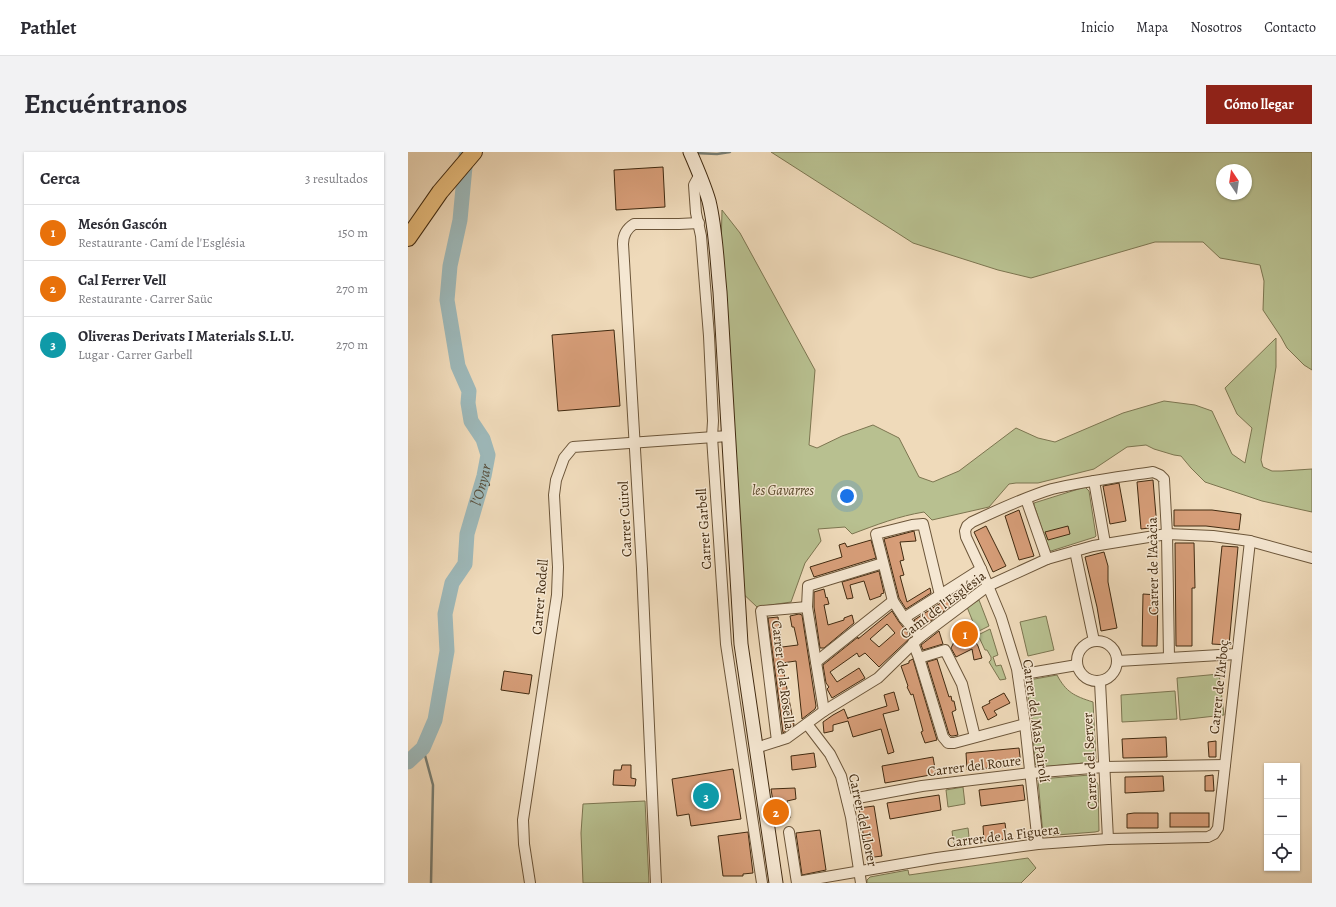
<!DOCTYPE html>
<html lang="es">
<meta charset="utf-8">
<style>
body{margin:0;font-family:Alegreya,serif;background:#f2f2f3;color:#2b2b33}
.controls{position:absolute;right:12px;bottom:12px;display:grid;overflow:hidden;border-radius:0px;box-shadow:0 1px 3px #0004}
.controls button{width:36px;height:36px;display:grid;place-items:center;padding:0;border:0;border-bottom:1px solid #e1e1e2;background:#fff;color:#2b2b33;font:20px sans-serif}
.compass{position:absolute;left:808px;top:12px;width:36px;height:36px;border-radius:50%;background:#fff;box-shadow:0 1px 3px #0004;rotate:347deg}
.you{position:absolute;left:439px;top:344px;width:14px;height:14px;margin:-10px;border:3px solid #fff;border-radius:50%;background:#1a73e8;box-shadow:0 0 0 6px #1a73e833}
.badge{display:grid;place-items:center;width:26px;height:26px;border-radius:50%;background:#8f2418;color:#fff;font-size:13px;font-weight:700}
.pin{position:absolute;translate:-50% -50%;border:2px solid #fff;box-shadow:0 1px 4px #0006}
.list{margin:0;padding:0;list-style:none}
h2{display:flex;justify-content:space-between;align-items:center;height:52px;margin:0;padding:0 16px;font-size:17px}
h2 small{font-size:13px;font-weight:400;color:#7c7c81}
.list li{display:grid;grid-template-columns:26px 1fr auto;gap:12px;align-items:center;box-sizing:border-box;height:56px;padding:0 16px;border-top:1px solid #e1e1e2}
.list b{display:block;font-size:15px;white-space:nowrap}
.list p{margin:0;font-size:13px;white-space:nowrap;color:#7c7c81}
.list em{font-size:13px;font-style:normal;color:#7c7c81}
.icon{flex:none;width:22px;height:22px;fill:none;stroke:currentColor;stroke-width:2;stroke-linecap:round;stroke-linejoin:round}
.map{position:relative;flex:none;width:904px;height:731px;overflow:hidden;border-radius:0px}
header{display:flex;align-items:center;gap:24px;box-sizing:border-box;height:56px;padding:0 20px;background:#fff;border-bottom:1px solid #e1e1e2}
header strong{font-size:19px}
nav{display:flex;gap:22px;margin-inline-start:auto;font-size:14px}
.intro{display:flex;align-items:center;justify-content:space-between;box-sizing:border-box;height:96px;padding:0 24px}
h1{margin:0;font-size:28px}
.button{padding:10px 18px;border-radius:0px;background:#8f2418;color:#fff;font-size:14px;font-weight:700}
main{display:flex;gap:24px;padding:0 24px}
aside{flex:1;background:#fff;border-radius:0px;box-shadow:0 1px 3px #0004}
.map>svg:first-child{display:block}
.green{fill:#b8c090;stroke:#7c7550;fill-rule:evenodd}
.lines{fill:none;stroke-linecap:round;stroke-linejoin:round}
.stream{stroke:#787f75;stroke-width:2.5}
.river{stroke:#9db8b9;stroke-width:15}
.building{fill:#d79e79;stroke:#412a10;fill-rule:evenodd}
.minor-casing{stroke:#6c563a;stroke-width:12}
.secondary-casing{stroke:#412a10;stroke-width:15}
.trunk-casing{stroke:#412a10;stroke-width:18}
.minor{stroke:#f5e7d2;stroke-width:10}
.secondary{stroke:#f5e7d2;stroke-width:13}
.trunk{stroke:#e8bd7d;stroke-width:16}
.labels{text-anchor:middle;dominant-baseline:central;stroke-width:3;stroke-linejoin:round;paint-order:stroke}
.park-label{font-size:14px;font-style:italic;fill:#59482a;stroke:#f5e7d2}
.street-label{font-size:14px;fill:#412a10;stroke:#f5e7d2}
.water-label{font-size:15px;font-style:italic;fill:#584e3a;stroke:#f5e7d2}
</style>
<header>
<strong>Pathlet</strong>
<nav><a>Inicio</a><a>Mapa</a><a>Nosotros</a><a>Contacto</a></nav>
</header>
<div class="intro"><h1>Encuéntranos</h1><a class="button">Cómo llegar</a></div>
<main>
<aside>
<h2>Cerca<small>3 resultados</small></h2>
<ul class="list">
<li><span class="badge" style="background:#e8710a">1</span><div><b>Mesón Gascón</b><p>Restaurante · Camí de l'Església</p></div><em>150 m</em></li>
<li><span class="badge" style="background:#e8710a">2</span><div><b>Cal Ferrer Vell</b><p>Restaurante · Carrer Saüc</p></div><em>270 m</em></li>
<li><span class="badge" style="background:#0f9aa8">3</span><div><b>Oliveras Derivats I Materials S.L.U.</b><p>Lugar · Carrer Garbell</p></div><em>270 m</em></li>
</ul>
</aside>
<div class="map">
<svg width="904" height="731" viewBox="0 0 904 731">
<rect width="100%" height="100%" fill="#efdaba"/>
<filter id="stains"><feTurbulence type="fractalNoise" baseFrequency=".005" numOctaves="4"/><feColorMatrix values="0 0 0 0 .2 0 0 0 0 .09 0 0 0 0 .02 0 0 0 .5 -.17"/></filter>
<radialGradient id="worn" r=".72"><stop offset=".6" stop-color="#630" stop-opacity="0"/><stop offset="1" stop-color="#630" stop-opacity=".3"/></radialGradient>
<g class="green">
<path d="M363 0H904V218L896 213 879 196 873 185 855 158 856 129 852 113 812 106 795 90H747L623 126 590 118 505 91ZM814 18H838V42H814Z"/>
<path d="M314 58 332 81 407 218 401 293 409 296 434 284 465 273 491 286 511 325 525 330 551 319 608 276 630 286 647 290 715 261 756 249 787 253 804 259 824 302 837 311 844 276 829 262 817 236 868 186V215L853 308 855 315 864 319H874L904 317V360L854 349 797 330 783 316 773 304 766 303 746 297 738 293 719 295 686 317 630 331H608L601 332 581 355 524 368 516 360C491 364 468 373 444 382L437 375 410 377 413 389 397 411 383 450 349 455 329 436 312 140Z"/>
<polygon points="677,335 681,339 688,384 687,385 643,399 641,398 626,353 626,351"/>
<polygon points="571,448 581,474 569,480 559,455"/>
<polygon points="638,464 646,498 620,504 612,470"/>
<polygon points="582,477 590,503 585,505 588,514 593,513 598,527 592,528 581,510 583,508 583,505 579,498 577,498 570,483"/>
<polygon points="811,522 816,563 772,568 769,526"/>
<path d="M649 523C658 540 666 544 685 550L688 607 686 610 633 615 630 614 627 612 624 567 618 532 621 528Z"/>
<polygon points="767,539 769,567 714,570 713,543"/>
<polygon points="682,623 686,625 690,633 691,679 687,680 636,684 635,683 630,628 632,627"/>
<polygon points="555,635 557,652 540,655 538,638"/>
<polygon points="237,649 241,731 175,731 173,681 175,652"/>
<polygon points="560,676 562,693 546,695 544,679"/>
<polygon points="620,706 628,716 613,731 459,731 459,728 462,725 500,718 501,723"/>
</g>
<g class="lines">
<g class="stream">
<polyline points="287,1 309,2 322,0"/>
<polyline points="15,596 25,633 23,731"/>
</g>
<path class="river" id="s1" d="M0 610 15 596 27 568 39 499 37 462 44 431 57 412 59 382 76 324 80 303 75 287 63 269 60 251 61 239 50 214 39 148 42 114 52 68 58 4"/>
</g>
<g class="building">
<polygon points="255,15 257,55 208,58 206,18"/>
<polygon points="206,178 212,254 150,259 144,183"/>
<polygon points="745,328 749,375 733,377 729,330"/>
<polygon points="711,331 718,369 702,372 695,334"/>
<polygon points="611,358 626,404 611,408 597,364"/>
<polygon points="766,358 804,358 833,362 831,378 798,374 766,374"/>
<polygon points="578,374 598,414 585,420 566,380"/>
<polygon points="660,374 662,382 640,388 637,380"/>
<polygon points="506,379 508,389 492,390 496,408 492,409 496,423 492,424 499,450 522,436 523,441 498,457 491,446 476,387"/>
<polygon points="463,388 468,406 406,425 402,415 434,405 431,393 437,391 439,395"/>
<polygon points="767,391 786,391 787,436 784,436 784,494 768,494"/>
<polygon points="814,394 830,395 821,493 804,492"/>
<polygon points="696,400 700,414 700,430 709,476 693,479 689,455 677,405"/>
<polygon points="471,419 476,441 473,442 473,444 462,448 456,429 442,433 445,446 439,447 434,430"/>
<polygon points="556,436 559,442 513,476 506,468"/>
<polygon points="416,437 418,446 419,445 421,452 416,453 420,473 436,468 436,466 444,463 446,471 416,496 412,496 406,455 406,440"/>
<polygon points="735,442 750,443 749,494 734,494"/>
<path d="M484 459 491 470 503 485 471 515 457 501 451 505 449 501 422 520 429 530 451 516 457 526 424 546 419 537 421 535 418 531 415 513 450 485V487ZM479 472 487 481 471 495 462 487Z"/>
<polygon points="391,462 394,463 408,554 407,557 394,567 388,509 374,511 386,573 375,581 360,466 370,465 374,495 390,493 386,475 384,475 382,464"/>
<polygon points="556,470 570,494 574,506 566,508 564,497 548,505 543,496"/>
<polygon points="531,479 535,492 515,498 513,493"/>
<polygon points="505,507 529,588 517,591 513,580 515,579 505,542 503,543 499,535 500,534 493,514 501,511 501,509"/>
<polygon points="529,507 541,545 543,544 544,549 546,549 548,558 544,560 550,583 545,584 543,584 541,582 519,510"/>
<polygon points="96,519 124,523 121,542 93,538"/>
<polygon points="486,540 491,558 475,562 486,600 480,602 473,577 445,585 440,569 425,573 425,579 416,581 415,570 425,563 436,557 440,567 440,566 479,554 476,543"/>
<polygon points="596,541 602,551 586,559 589,563 580,568 574,555 582,551 581,549"/>
<polygon points="758,585 759,605 715,606 714,587"/>
<polygon points="808,589 808,605 801,605 800,590"/>
<polygon points="611,596 613,613 559,618 558,601"/>
<polygon points="406,601 408,615 384,618 383,604"/>
<polygon points="525,605 528,622 477,631 474,614"/>
<polygon points="214,613 223,613 223,626 228,627 227,634 205,633 206,618 213,618"/>
<polygon points="325,617 333,667 283,674 281,662 269,664 264,627"/>
<polygon points="805,623 806,639 797,639 797,624"/>
<polygon points="755,624 756,639 717,641 717,625"/>
<polygon points="615,633 617,648 573,654 571,638"/>
<polygon points="387,636 388,647 379,649 382,666 368,668 363,637"/>
<polygon points="531,643 533,658 482,667 479,651"/>
<polygon points="466,654 474,704 459,706 451,656"/>
<polygon points="726,661 750,661 750,676 719,676 719,662"/>
<rect x="762" y="661" width="39" height="14"/>
<polygon points="597,671 599,687 576,689 575,674"/>
<polygon points="412,678 418,718 394,723 388,681"/>
<polygon points="340,680 345,721 335,722 335,724 315,724 310,684"/>
</g>
<g class="lines">
<defs>
<g id="minor">
<polyline points="292,22 286,33 288,61 293,84 301,184 305,269 304,285 318,492 354,731"/>
<polyline points="686,329 697,391"/>
<polyline points="618,347 639,407"/>
<polyline points="667,399 686,489"/>
<polyline points="496,466 573,417"/>
<polyline points="512,485 496,466 485,449 468,382 504,373 515,372 532,443"/>
<circle cx="689" cy="509" r="20"/>
<polyline points="505,491 511,506 535,585 540,591 546,591 617,572"/>
<polyline points="511,506 537,498 554,532 567,585"/>
<polyline points="710,509 829,502"/>
<polyline points="408,510 485,449"/>
<polyline points="610,523 669,513"/>
<polyline points="692,530 700,687"/>
<polyline points="416,559 399,455 400,434 475,411"/>
<polyline points="399,572 422,602 433,624 443,665 453,731"/>
<polyline points="369,589 353,459 399,455"/>
<polyline points="348,596 379,586 416,559 470,526 512,485 580,434 639,407 685,394 759,382 805,384 842,389 904,406"/>
<polyline points="439,648 514,634 622,621 696,615 817,613"/>
<polyline points="381,680 389,731"/>
<path d="M630 692 617 572 609 517 593 465 573 417 558 385 557 379 559 374 564 370C590 358 617 345 644 337 677 329 712 325 745 320L752 323 756 327 759 382 761 506"/>
<polyline points="389,730 529,706 630,692 700,687 800,685 806,682 810,676 842,389"/>
<polyline points="122,731 116,692 115,668 149,443 150,415 146,343 148,328 156,306 165,295 320,284"/>
<path d="M248 731 234 417 215 92C215 83 218 77 226 72H271L291 71"/>
</g>
<path id="secondary" d="M282 0C289 16 296 32 301 49 308 78 309 110 312 140L333 492 368 731"/>
<polyline id="trunk" points="0,86 32,40 66,0"/>
</defs>
<use href="#minor" class="minor-casing"/>
<use href="#secondary" class="secondary-casing"/>
<use href="#trunk" class="trunk-casing"/>
<use href="#minor" class="minor"/>
<use href="#secondary" class="secondary"/>
<use href="#trunk" class="trunk"/>
</g>
<g class="labels">
<g class="park-label">
<text x="375" y="338">les Gavarres</text>
</g>
<g class="street-label">
<text transform="translate(217 367) rotate(-93)">Carrer Cuirol</text>
<text transform="translate(296 377) rotate(-94)">Carrer Garbell</text>
<text transform="translate(745 414) rotate(-91)">Carrer de l'Acàcia</text>
<text transform="translate(132 445) rotate(-85)">Carrer Rodell</text>
<text transform="translate(535 453) rotate(-37)">Camí de l'Església</text>
<text transform="translate(375 523) rotate(83)">Carrer de la Rosella</text>
<text transform="translate(811 535) rotate(-84)">Carrer de l'Arboç</text>
<text transform="translate(628 569) rotate(82)">Carrer del Mas Pairolí</text>
<text transform="translate(682 609) rotate(-93)">Carrer del Server</text>
<text transform="translate(566 614) rotate(-7)">Carrer del Roure</text>
<text transform="translate(455 668) rotate(78)">Carrer del Llorer</text>
<text transform="translate(595 684) rotate(-7)">Carrer de la Figuera</text>
</g>
<g class="water-label">
<text stroke="none"><textPath href="#s1" startOffset="294">l'Onyar</textPath></text>
</g>
</g>
<rect width="100%" height="100%" filter="url(#stains)"/>
<rect width="100%" height="100%" fill="url(#worn)"/>
</svg>
<div class="controls">
<button>+</button>
<button>−</button>
<button><svg class="icon" aria-label="locate" viewBox="0 0 24 24"><circle cx="12" cy="12" r="6"/><path d="M12 2v4M12 18v4M2 12h4M18 12h4"/></svg></button>
</div>
<svg class="compass" viewBox="-18 -18 36 36"><path d="M0-13l5 13h-10z" fill="#e53935"/><path d="M0 13l5-13h-10z" fill="#7c7c81"/></svg>
<div class="you"></div>
<div class="pin badge" style="left:557px;top:482px;background:#e8710a">1</div>
<div class="pin badge" style="left:368px;top:660px;background:#e8710a">2</div>
<div class="pin badge" style="left:298px;top:644px;background:#0f9aa8">3</div>
</div>
</main>
